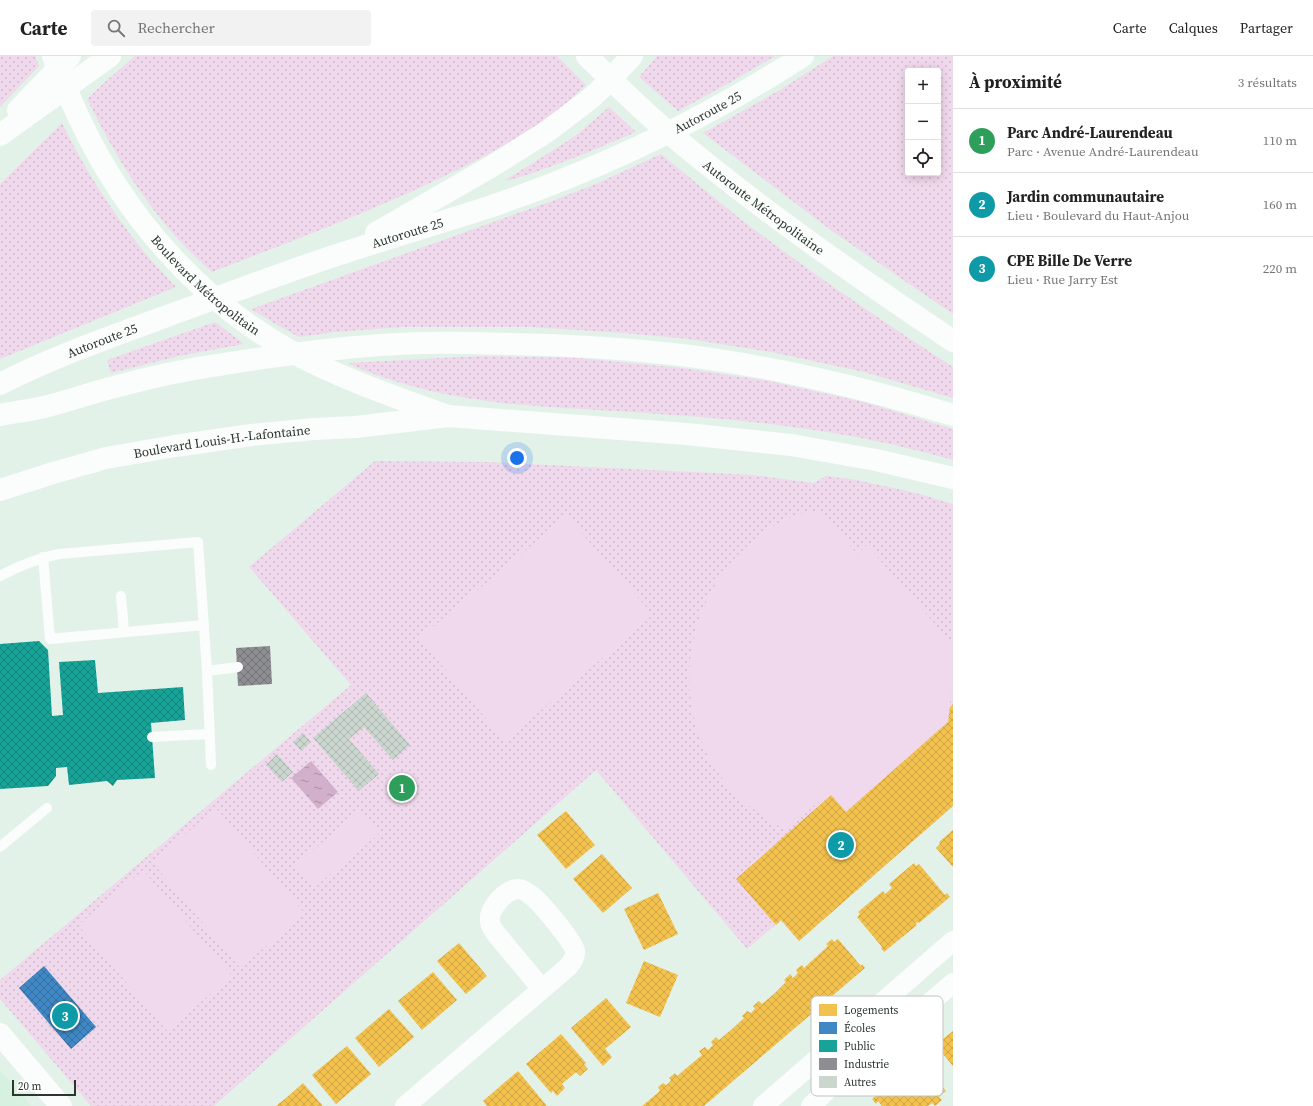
<!DOCTYPE html>
<html lang="fr">
<meta charset="utf-8">
<style>
body{margin:0;font-family:"Source Serif 4",serif;background:#f2f2f2;color:#222}
.controls{position:absolute;right:12px;top:12px;display:grid;overflow:hidden;border-radius:4px;box-shadow:0 2px 10px #0003}
.controls button{width:36px;height:36px;display:grid;place-items:center;padding:0;border:0;border-bottom:1px solid #e0e0e0;background:#fff;color:#222;font:20px sans-serif}
.scale{position:absolute;left:12px;bottom:10px;width:64px;box-sizing:border-box;padding-left:4px;border:2px solid #2b362f;border-top:0;font-size:11px;line-height:14px;white-space:nowrap;color:#2b362f;-webkit-text-stroke:3px #fff;paint-order:stroke}
.you{position:absolute;left:517px;top:402px;width:14px;height:14px;margin:-10px;border:3px solid #fff;border-radius:50%;background:#1a73e8;box-shadow:0 0 0 6px #1a73e833}
.badge{display:grid;place-items:center;width:26px;height:26px;border-radius:50%;background:#6b7870;color:#fff;font-size:13px;font-weight:700}
.pin{position:absolute;translate:-50% -50%;border:2px solid #fff;box-shadow:0 1px 4px #0006}
.list{margin:0;padding:0;list-style:none}
h2{display:flex;justify-content:space-between;align-items:center;height:52px;margin:0;padding:0 16px;font-size:17px}
h2 small{font-size:13px;font-weight:400;color:#767676}
.list li{display:grid;grid-template-columns:26px 1fr auto;gap:12px;align-items:center;box-sizing:border-box;height:64px;padding:0 16px;border-top:1px solid #e0e0e0}
.list b{display:block;font-size:15px;white-space:nowrap}
.list p{margin:0;font-size:13px;white-space:nowrap;color:#767676}
.list em{font-size:13px;font-style:normal;color:#767676}
.icon{flex:none;width:22px;height:22px;fill:none;stroke:currentColor;stroke-width:2;stroke-linecap:round;stroke-linejoin:round}
.map{position:relative;flex:none;width:953px;height:1050px;overflow:hidden}
header{display:flex;align-items:center;gap:24px;box-sizing:border-box;height:56px;padding:0 20px;background:#fff;border-bottom:1px solid #e0e0e0}
header strong{font-size:19px}
nav{display:flex;gap:22px;margin-inline-start:auto;font-size:14px}
.search{width:280px;height:36px;background:#f2f2f2;display:flex;align-items:center;gap:10px;box-sizing:border-box;padding:0 14px;border-radius:4px;color:#767676;font-size:15px}
main{display:flex}
aside{flex:1;background:#fff}
.map>svg:first-child{display:block}
.built{fill:#d7f1e1}
.green{fill:url(#green-dots);fill-rule:evenodd}
.pitch{fill:#f0d9ec}
.water{fill:url(#water-ripples)}
.homes{fill:url(#homes-cross-hatch)}
.schools{fill:url(#schools-cross-hatch)}
.public{fill:url(#public-cross-hatch)}
.industry{fill:url(#industry-cross-hatch)}
.building{fill:url(#building-cross-hatch)}
.lines{fill:none;stroke-linecap:round;stroke-linejoin:round}
.lane{stroke:#fbfdfc;stroke-width:10}
.street{stroke:#fbfdfc;stroke-width:20}
.secondary{stroke:#fbfdfc;stroke-width:22}
.highway{stroke:#fbfdfc;stroke-width:22}
.labels{text-anchor:middle;dominant-baseline:central;stroke-width:4;stroke-linejoin:round;paint-order:stroke}
.street-label{font-size:13px;fill:#2b362f;stroke:#fff}
.key{fill:#fff;stroke:#bfc3c1;stroke-width:1}
.key-label{font-size:11px;fill:#2b362f}
</style>
<header>
<strong>Carte</strong>
<div class="search"><svg class="icon" aria-label="search" viewBox="0 0 24 24"><circle cx="10" cy="10" r="6"/><path d="M15 15l6 6"/></svg>Rechercher</div>
<nav><a>Carte</a><a>Calques</a><a>Partager</a></nav>
</header>
<main>
<div class="map">
<svg width="953" height="1050" viewBox="0 0 953 1050">
<defs>
<pattern id="green-dots" width="8" height="8" patternUnits="userSpaceOnUse"><rect width="8" height="8" fill="#f0d9ec"/><path d="M2 2h.1M6 6h.1" fill="none" stroke="#cebbcb" stroke-width="1.8" stroke-linecap="round"/></pattern>
<pattern id="water-ripples" width="26" height="14" patternUnits="userSpaceOnUse"><rect width="26" height="14" fill="#d2b0cc"/><path d="M2 4q2-2 4 0t4 0M15 11q2-2 4 0t4 0" fill="none" stroke="#ab90a6"/></pattern>
<pattern id="homes-cross-hatch" width="8" height="8" patternUnits="userSpaceOnUse"><rect width="8" height="8" fill="#f2c14e"/><path d="M0 0l8 8M0 8l8-8" fill="none" stroke="#d0a644"/></pattern>
<pattern id="schools-cross-hatch" width="8" height="8" patternUnits="userSpaceOnUse"><rect width="8" height="8" fill="#3f88c5"/><path d="M0 0l8 8M0 8l8-8" fill="none" stroke="#3570a0"/></pattern>
<pattern id="public-cross-hatch" width="8" height="8" patternUnits="userSpaceOnUse"><rect width="8" height="8" fill="#17a398"/><path d="M0 0l8 8M0 8l8-8" fill="none" stroke="#15867c"/></pattern>
<pattern id="industry-cross-hatch" width="8" height="8" patternUnits="userSpaceOnUse"><rect width="8" height="8" fill="#8d8d92"/><path d="M0 0l8 8M0 8l8-8" fill="none" stroke="#737478"/></pattern>
<pattern id="building-cross-hatch" width="8" height="8" patternUnits="userSpaceOnUse"><rect width="8" height="8" fill="#cbd6cf"/><path d="M0 0l8 8M0 8l8-8" fill="none" stroke="#aeb8b2"/></pattern>
</defs>
<rect width="100%" height="100%" fill="#e3f2e8"/>
<polygon class="built" points="0,1014 31,1050 0,1050"/>
<g class="green">
<polygon points="0,0 35,0 39,10 0,51"/>
<path d="M135 0H557L586 29C549 66 501 92 455 115 376 154 294 184 212 216 157 169 119 108 87 43L105 26Z"/>
<polygon points="657,0 775,0 729,27 678,55 639,21"/>
<path d="M833 0H953V258L832 175 703 77 780 34ZM908 15H938V117H908Z"/>
<polygon points="609,51 636,76 579,100 530,118 506,125 507,123 563,88 579,77"/>
<path d="M62 67C83 110 108 150 137 187 149 203 163 217 176 231L0 303V128Z"/>
<path d="M661 98C688 120 715 143 743 165 811 217 882 265 953 311V342L864 316 771 296 689 283 624 277 530 271H403L336 276 299 281 274 267 251 253 552 145 598 127Z"/>
<polygon points="215,266 244,288 179,300 111,317 107,304"/>
<path d="M480 300 579 302 682 312 769 325 864 346 953 373V404C900 389 847 378 792 371 739 363 685 360 632 356 557 351 480 350 408 329 387 323 367 316 347 307Z"/>
<polygon points="375,405 488,406 753,419 814,427 826,420 857,424 916,437 953,448 953,750 799,885 781,864 747,893 596,714 214,1050 91,1050 0,943 0,924 351,629 249,511"/>
</g>
<g class="pitch">
<path d="M821 455 857 498 867 489 953 589V615L948 666 846 756 829 737 786 774C760 760 736 742 719 718 671 650 683 552 742 495 758 480 778 464 800 458 806 456 814 455 821 455Z"/>
<polygon points="567,460 653,559 505,685 419,582"/>
<polygon points="216,752 305,858 240,912 152,806"/>
<polygon points="360,755 379,778 314,832 295,809"/>
<polygon points="143,814 232,920 167,975 78,869"/>
</g>
<polygon class="water" points="311,705 338,736 318,753 291,722"/>
<g class="homes">
<polygon points="953,648 953,750 799,885 781,864 776,869 736,823 831,739 846,756 948,666 950,651"/>
<polygon points="566,755 595,789 566,813 537,779"/>
<polygon points="953,774 953,811 936,792 940,788 939,786"/>
<polygon points="602,798 632,832 603,857 573,823"/>
<polygon points="914,807 916,810 919,808 945,839 947,837 950,841 919,867 918,866 915,868 917,869 884,896 881,892 882,891 857,861 860,858 858,856 883,835 885,838 892,832 889,828"/>
<polygon points="658,837 678,878 644,894 624,853"/>
<polygon points="832,883 834,886 838,883 861,910 862,908 865,912 704,1050 642,1050 660,1035 658,1031 663,1027 666,1029 669,1027 671,1024 669,1022 675,1017 677,1020 702,999 699,995 705,991 708,994 713,989 711,986 716,981 719,984 732,973 744,962 742,960 747,955 751,957 755,953 753,950 759,945 762,948 774,938 786,926 784,924 790,918 793,922 798,917 796,914 802,909 804,912 828,890 826,888"/>
<polygon points="459,887 487,920 466,938 437,905"/>
<polygon points="644,905 678,919 660,961 626,947"/>
<polygon points="433,916 457,944 422,974 398,945"/>
<polygon points="606,942 631,971 605,993 612,1001 603,1010 571,972"/>
<polygon points="389,953 414,981 379,1011 355,982"/>
<polygon points="953,975 953,1010 938,992 936,994 933,991"/>
<polygon points="561,978 586,1007 584,1008 588,1013 580,1020 576,1016 562,1028 565,1032 557,1040 553,1035 551,1037 526,1008"/>
<polygon points="347,990 371,1018 336,1048 312,1019"/>
<polygon points="920,1002 924,1007 923,1008 946,1035 939,1041 942,1044 935,1050 932,1047 928,1050 882,1050 878,1045 876,1048 872,1043 896,1024 897,1025 899,1024 897,1022"/>
<polygon points="518,1015 547,1050 487,1050 483,1045"/>
<polygon points="303,1027 323,1050 276,1050 286,1042"/>
</g>
<polygon class="schools" points="44,910 96,971 71,993 19,932"/>
<polygon class="public" points="39,585 48,594 52,660 63,659 59,606 95,604 98,637 183,631 185,664 151,667 155,722 117,724 113,730 107,725 69,729 67,711 56,712 56,720 48,730 0,733 0,588"/>
<polygon class="industry" points="270,590 272,628 238,630 236,592"/>
<g class="building">
<polygon points="366,637 410,689 393,704 364,671 349,683 379,718 359,735 313,682"/>
<polygon points="303,677 311,686 301,695 293,686"/>
<polygon points="277,698 293,716 282,726 266,709"/>
</g>
<g class="lines">
<g class="lane">
<polyline points="43,501 50,583 204,569"/>
<path d="M0 520C19 510 38 502 59 498L198 486 207 615 211 709"/>
<polyline points="121,540 124,576"/>
<polyline points="207,615 238,611"/>
<polyline points="152,681 209,678"/>
<polyline points="0,791 47,752"/>
</g>
<g class="street">
<path d="M405 1050 568 911C571 907 576 901 575 895 574 886 540 846 532 840 528 837 523 833 518 833 506 833 488 853 490 865 490 870 494 875 497 879L542 933"/>
<polyline points="763,1050 953,885"/>
<polyline points="811,1050 827,1034 953,927"/>
</g>
<g class="secondary">
<path id="s1" d="M53 0C62 22 70 43 80 64 125 160 200 246 294 297 342 323 393 340 445 359"/>
<path id="s2" d="M0 434 53 417 106 402 175 390 251 379 313 373 356 371 448 360 686 378 791 389 876 404 953 422"/>
<polyline points="0,978 61,1050"/>
</g>
<g class="highway">
<path id="s3" d="M587 0C612 24 636 49 662 71 754 149 853 218 953 285"/>
<polyline points="18,54 70,0"/>
<polyline points="0,79 110,0"/>
<polyline points="376,177 494,109 548,75 590,43 606,28 632,0"/>
<path id="s4" d="M0 328C57 299 118 278 178 256 233 236 287 215 343 197 391 181 440 167 489 151 599 114 705 63 803 0"/>
<path d="M0 359C16 356 32 354 48 350 71 344 94 336 118 330 151 321 184 314 218 309 285 298 353 289 421 287 452 286 482 287 513 288 567 289 620 292 673 298 768 309 862 331 953 359"/>
</g>
</g>
<g class="labels">
<g class="street-label">
<text stroke="none"><textPath href="#s4" startOffset="759">Autoroute 25</textPath></text>
<text stroke="none"><textPath href="#s3" startOffset="233">Autoroute Métropolitaine</textPath></text>
<text stroke="none"><textPath href="#s4" startOffset="435">Autoroute 25</textPath></text>
<text stroke="none"><textPath href="#s1" startOffset="279">Boulevard Métropolitain</textPath></text>
<text stroke="none"><textPath href="#s4" startOffset="111">Autoroute 25</textPath></text>
<text stroke="none"><textPath href="#s2" startOffset="228">Boulevard Louis-H.-Lafontaine</textPath></text>
</g>
</g>
<rect x="811" y="940" width="132" height="100" rx="6" class="key"/>
<rect x="819" y="948" width="18" height="12" fill="#f2c14e"/>
<rect x="819" y="966" width="18" height="12" fill="#3f88c5"/>
<rect x="819" y="984" width="18" height="12" fill="#17a398"/>
<rect x="819" y="1002" width="18" height="12" fill="#8d8d92"/>
<rect x="819" y="1020" width="18" height="12" fill="#cbd6cf"/>
<g class="key-label">
<text x="844" y="958">Logements</text>
<text x="844" y="976">Écoles</text>
<text x="844" y="994">Public</text>
<text x="844" y="1012">Industrie</text>
<text x="844" y="1030">Autres</text>
</g>
</svg>
<div class="controls">
<button>+</button>
<button>−</button>
<button><svg class="icon" aria-label="locate" viewBox="0 0 24 24"><circle cx="12" cy="12" r="6"/><path d="M12 2v4M12 18v4M2 12h4M18 12h4"/></svg></button>
</div>
<div class="scale">20 m</div>
<div class="you"></div>
<div class="pin badge" style="left:402px;top:732px;background:#2e9e5b">1</div>
<div class="pin badge" style="left:841px;top:789px;background:#0f9aa8">2</div>
<div class="pin badge" style="left:65px;top:960px;background:#0f9aa8">3</div>
</div>
<aside>
<h2>À proximité<small>3 résultats</small></h2>
<ul class="list">
<li><span class="badge" style="background:#2e9e5b">1</span><div><b>Parc André-Laurendeau</b><p>Parc · Avenue André-Laurendeau</p></div><em>110 m</em></li>
<li><span class="badge" style="background:#0f9aa8">2</span><div><b>Jardin communautaire</b><p>Lieu · Boulevard du Haut-Anjou</p></div><em>160 m</em></li>
<li><span class="badge" style="background:#0f9aa8">3</span><div><b>CPE Bille De Verre</b><p>Lieu · Rue Jarry Est</p></div><em>220 m</em></li>
</ul>
</aside>
</main>
